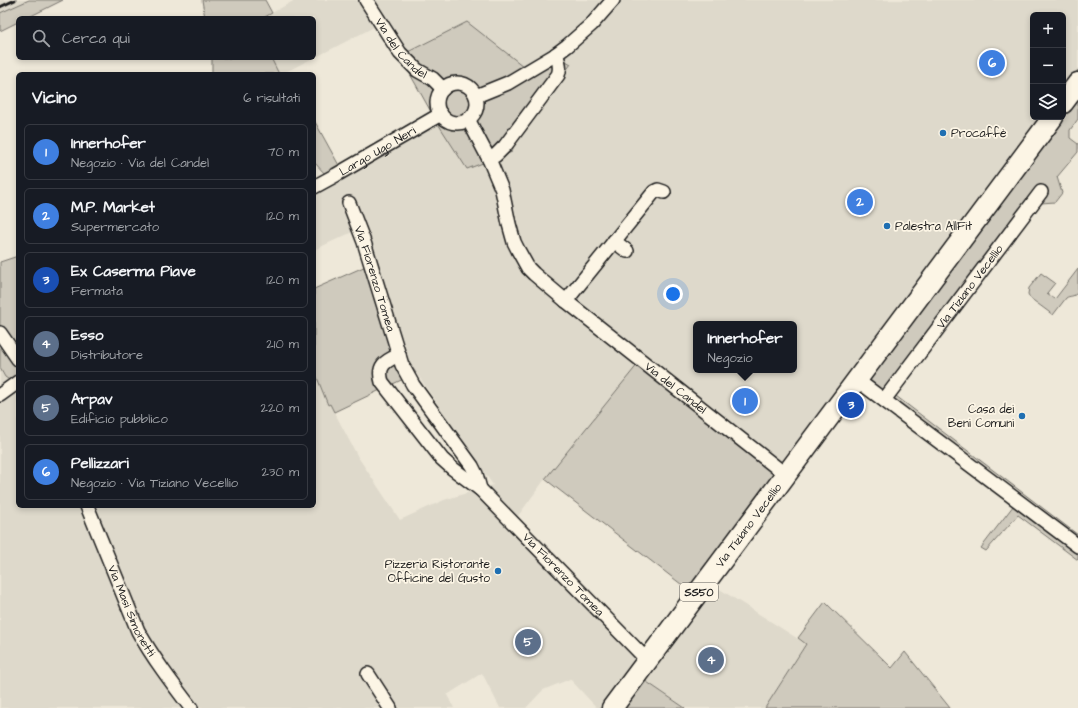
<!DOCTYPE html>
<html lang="it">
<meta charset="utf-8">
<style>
body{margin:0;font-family:"Architects Daughter",sans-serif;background:#242831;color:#f1f3f6}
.controls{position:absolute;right:12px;top:12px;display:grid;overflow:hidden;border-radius:6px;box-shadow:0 2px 6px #0003}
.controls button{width:36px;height:36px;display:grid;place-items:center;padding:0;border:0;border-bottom:1px solid #363941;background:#171b24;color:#f1f3f6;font:20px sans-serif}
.you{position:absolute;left:673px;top:294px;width:14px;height:14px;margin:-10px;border:3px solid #fff;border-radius:50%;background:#1a73e8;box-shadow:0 0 0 6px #1a73e833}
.badge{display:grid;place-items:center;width:26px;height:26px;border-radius:50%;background:#0b8043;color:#fff;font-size:13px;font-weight:700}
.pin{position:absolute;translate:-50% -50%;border:2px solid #fff;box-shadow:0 1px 4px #0006}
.popup{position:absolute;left:693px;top:321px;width:104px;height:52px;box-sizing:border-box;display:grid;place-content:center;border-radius:6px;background:#171b24;filter:drop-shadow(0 1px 3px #0005);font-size:13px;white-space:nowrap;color:#9ea1a6}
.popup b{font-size:15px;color:#f1f3f6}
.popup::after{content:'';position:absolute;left:50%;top:100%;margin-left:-8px;border:8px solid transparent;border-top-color:#171b24}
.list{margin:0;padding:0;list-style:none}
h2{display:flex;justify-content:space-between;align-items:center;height:52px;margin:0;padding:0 16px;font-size:17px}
h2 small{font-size:13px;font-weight:400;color:#9ea1a6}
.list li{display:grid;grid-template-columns:26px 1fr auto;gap:12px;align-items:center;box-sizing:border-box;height:56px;margin:0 8px 8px;padding:0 8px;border:1px solid #363941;border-radius:6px}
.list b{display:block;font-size:15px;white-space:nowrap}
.list p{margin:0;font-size:13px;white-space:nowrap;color:#9ea1a6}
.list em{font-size:13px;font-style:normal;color:#9ea1a6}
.icon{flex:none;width:22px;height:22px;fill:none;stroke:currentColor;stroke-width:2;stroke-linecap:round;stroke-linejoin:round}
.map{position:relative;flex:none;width:1078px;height:708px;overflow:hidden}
.search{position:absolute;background:#171b24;box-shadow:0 2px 6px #0003;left:16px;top:16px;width:300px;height:44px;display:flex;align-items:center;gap:10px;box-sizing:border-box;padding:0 14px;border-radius:6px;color:#9ea1a6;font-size:15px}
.panel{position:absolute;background:#171b24;box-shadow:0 2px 6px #0003;left:16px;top:72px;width:300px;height:436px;border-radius:6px}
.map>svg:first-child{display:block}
.built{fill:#ded9cb;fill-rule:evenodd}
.green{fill:#cfcabd;stroke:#76736c}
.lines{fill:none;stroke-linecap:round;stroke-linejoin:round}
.street-casing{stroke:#1c1c1c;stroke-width:16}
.primary-casing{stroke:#1c1c1c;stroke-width:23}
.street{stroke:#fcf5e5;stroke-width:13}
.primary{stroke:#fcf5e5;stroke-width:20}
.rail{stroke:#1c1c1c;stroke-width:3}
.poi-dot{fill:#1f6fb2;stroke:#fcf5e5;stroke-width:1.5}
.labels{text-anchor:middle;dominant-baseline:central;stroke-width:3.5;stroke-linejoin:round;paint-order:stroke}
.shield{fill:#fcf5e5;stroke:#5f5d58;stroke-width:1}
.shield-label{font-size:11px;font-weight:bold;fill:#1c1c1c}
.street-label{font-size:12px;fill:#1c1c1c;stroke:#fcf5e5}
.poi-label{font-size:12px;fill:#1c1c1c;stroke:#fcf5e5;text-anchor:start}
</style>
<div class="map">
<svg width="1078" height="708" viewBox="0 0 1078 708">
<rect width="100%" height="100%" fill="#eee8d9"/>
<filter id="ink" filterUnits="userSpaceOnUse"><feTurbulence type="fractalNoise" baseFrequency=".025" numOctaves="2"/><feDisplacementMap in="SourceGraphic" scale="8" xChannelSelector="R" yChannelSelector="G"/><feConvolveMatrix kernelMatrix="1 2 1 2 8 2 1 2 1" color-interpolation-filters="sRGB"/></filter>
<g filter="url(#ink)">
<g class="built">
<polygon points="0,0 29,0 0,13"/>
<path d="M295 0H1078V70L1063 90V15H1033V117H1043L790 479H545L515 520 650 664 710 583 806 644 765 708H685L641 678 619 708H597L570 679 543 690 526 708H500L482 673 447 695 454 708H0V368L5 377 18 386V506H314V370L328 405 330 404 358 457 400 520 444 500 493 485 408 361 386 304 363 227 314 250V180L532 73 400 56 380 24 314 58V18H263ZM696 324H794V370H696Z"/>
<polygon points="271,58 313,58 282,74 279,74"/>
</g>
<g class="green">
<polygon points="29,0 63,0 27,18 18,18 18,22 0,31 0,13"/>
<polygon points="202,0 265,0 272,13 263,18 205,18"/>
<polygon points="467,22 532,73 559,57 571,64 515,139 512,152 467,169 435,119 400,56"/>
<polygon points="212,58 271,58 279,74 212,74"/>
<polygon points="1078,70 1078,119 1070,130 1070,138 1078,144 1078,152 1057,177 1062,193 1055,202 1041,203 896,396 1078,535 1078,560 1018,515 986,551 981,548 1020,497 867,378 1043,117 1063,117 1063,90"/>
<polygon points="314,120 341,169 325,174 314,162"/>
<polygon points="18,256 18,386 5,377 0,368 0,262"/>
<polygon points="375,262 386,304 408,361 416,373 334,412 330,404 328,405 314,370 314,289"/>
<path d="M1078 269V292C1073 298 1070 295 1066 298L1053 315 1030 298 1028 294 1029 288 1041 273 1055 283 1047 293 1055 299Z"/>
<polygon points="638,364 790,479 699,598 545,479"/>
<polygon points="825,602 892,668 905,652 950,708 765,708 806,644 798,638"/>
<polygon points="641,678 685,708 626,708 623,702"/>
</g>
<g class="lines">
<defs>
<g id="street">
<path id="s1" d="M366 0 400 53 417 70 433 79 443 89"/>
<circle cx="457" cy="103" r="20"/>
<polyline points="476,96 508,83 555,55 567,46 592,24 613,0"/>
<path id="s2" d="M468 119 489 159 502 190 509 224 514 242 518 250 528 268 534 274 566 301 786 475"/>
<path d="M489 159 496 155 505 146 558 75C561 68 559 61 556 54"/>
<path id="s3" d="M314 187 336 175 441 114"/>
<path id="s4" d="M349 203 364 242 402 365 413 385 472 466 476 474 480 489"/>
<polyline points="614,241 627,251"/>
<polyline points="566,301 654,192 658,190 664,192"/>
<polyline points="0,333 18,359"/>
<path id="s5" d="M399 355C385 361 377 366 382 382L442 459 452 468 480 489 647 660"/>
<polyline points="857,380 1078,546"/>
<polyline points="0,395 18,382"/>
<path id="s6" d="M884 400 1041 192"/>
<path id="s7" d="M87 506 138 631C153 658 172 683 191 708"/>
<polyline points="368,674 390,708"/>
</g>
<g id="primary">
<polyline points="1063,103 1078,83"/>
<path id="s8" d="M612 708 1053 117"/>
</g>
</defs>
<use href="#street" class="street-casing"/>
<use href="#primary" class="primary-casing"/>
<use href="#street" class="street"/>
<use href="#primary" class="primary"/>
<polyline class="rail" points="0,7 15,0"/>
</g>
</g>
<g class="poi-dot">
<circle cx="943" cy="133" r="4"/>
<circle cx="887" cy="226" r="4"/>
<circle cx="1022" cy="416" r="4"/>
<circle cx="498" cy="571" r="4"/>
</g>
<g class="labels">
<rect class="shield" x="680" y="583" width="38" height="18" rx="3"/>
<g class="shield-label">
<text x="699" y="592">SS50</text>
</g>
<g class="street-label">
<text stroke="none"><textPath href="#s1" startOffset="60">Via del Candel</textPath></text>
<text stroke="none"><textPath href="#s3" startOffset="73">Largo Ugo Neri</textPath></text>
<text stroke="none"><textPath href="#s4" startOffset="80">Via Fiorenzo Tomea</textPath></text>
<text stroke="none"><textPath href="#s6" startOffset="142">Via Tiziano Vecellio</textPath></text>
<text stroke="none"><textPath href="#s2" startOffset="352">Via del Candel</textPath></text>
<text stroke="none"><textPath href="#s8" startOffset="228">Via Tiziano Vecellio</textPath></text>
<text stroke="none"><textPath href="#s5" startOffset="302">Via Fiorenzo Tomea</textPath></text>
<text stroke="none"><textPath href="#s7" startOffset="114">Via Masi Simonetti</textPath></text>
</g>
<g class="poi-label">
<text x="951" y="133">Procaffè</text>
<text x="895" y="226">Palestra AllFit</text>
<text x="1014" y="409" text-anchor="end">Casa dei<tspan x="1014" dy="14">Beni Comuni</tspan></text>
<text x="490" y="564" text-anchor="end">Pizzeria Ristorante<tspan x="490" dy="14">Officine del Gusto</tspan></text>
</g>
</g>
</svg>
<div class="controls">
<button>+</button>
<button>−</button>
<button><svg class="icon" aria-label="layers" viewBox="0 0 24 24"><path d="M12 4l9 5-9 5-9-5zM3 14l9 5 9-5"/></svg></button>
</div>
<div class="you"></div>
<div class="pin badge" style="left:745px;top:401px;background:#3f7fe0">1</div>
<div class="popup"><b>Innerhofer</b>Negozio</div>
<div class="pin badge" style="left:860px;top:202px;background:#3f7fe0">2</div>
<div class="pin badge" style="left:851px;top:405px;background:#1a4fb4">3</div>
<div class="pin badge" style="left:711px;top:660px;background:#5c6f8a">4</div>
<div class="pin badge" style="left:528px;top:642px;background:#5c6f8a">5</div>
<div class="pin badge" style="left:992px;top:63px;background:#3f7fe0">6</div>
<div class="search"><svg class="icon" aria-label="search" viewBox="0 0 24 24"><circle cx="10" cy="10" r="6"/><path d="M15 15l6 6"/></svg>Cerca qui</div>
<section class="panel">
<h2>Vicino<small>6 risultati</small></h2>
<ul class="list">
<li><span class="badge" style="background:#3f7fe0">1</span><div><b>Innerhofer</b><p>Negozio · Via del Candel</p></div><em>70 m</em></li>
<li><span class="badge" style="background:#3f7fe0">2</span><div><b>M.P. Market</b><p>Supermercato</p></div><em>120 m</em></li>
<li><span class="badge" style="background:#1a4fb4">3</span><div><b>Ex Caserma Piave</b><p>Fermata</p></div><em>120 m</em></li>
<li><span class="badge" style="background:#5c6f8a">4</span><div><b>Esso</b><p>Distributore</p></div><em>210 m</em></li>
<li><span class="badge" style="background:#5c6f8a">5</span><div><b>Arpav</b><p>Edificio pubblico</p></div><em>220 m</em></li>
<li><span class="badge" style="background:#3f7fe0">6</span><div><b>Pellizzari</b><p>Negozio · Via Tiziano Vecellio</p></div><em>230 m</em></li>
</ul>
</section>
</div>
